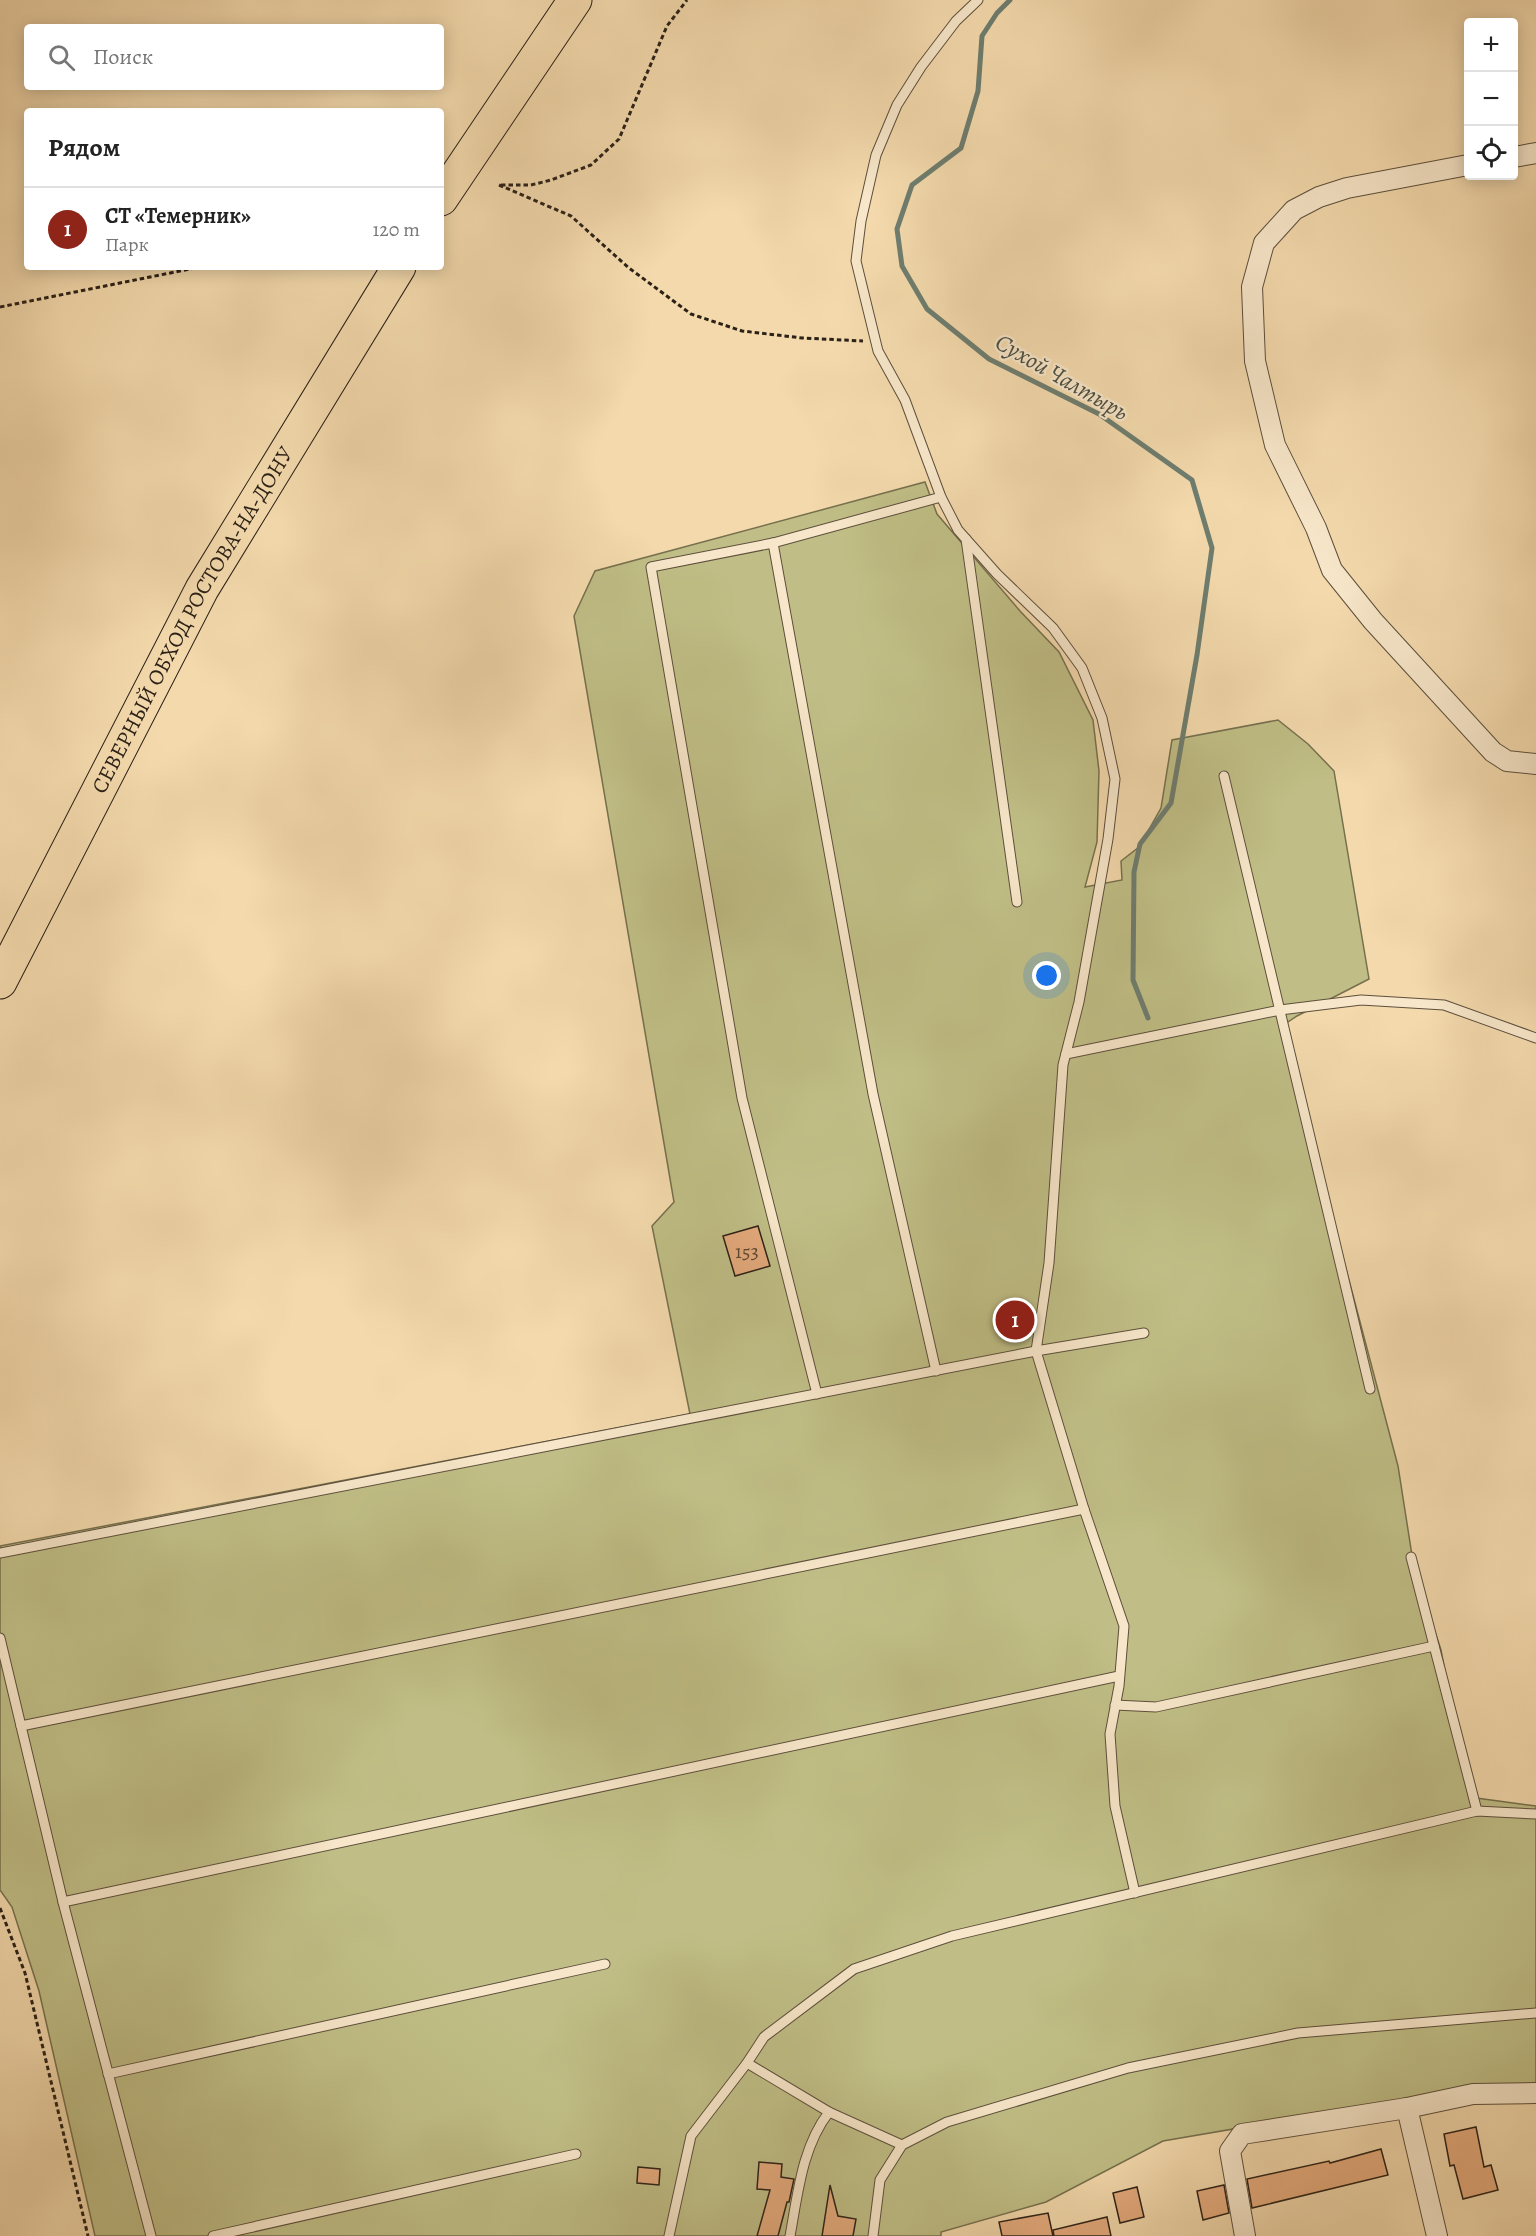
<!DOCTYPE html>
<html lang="ru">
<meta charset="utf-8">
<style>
body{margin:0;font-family:Alegreya,serif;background:#f2f2f2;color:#222}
.controls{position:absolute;right:18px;top:18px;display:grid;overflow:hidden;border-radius:6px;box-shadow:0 3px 15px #0003}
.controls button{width:54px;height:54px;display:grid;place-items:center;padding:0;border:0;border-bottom:2px solid #e0e0e0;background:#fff;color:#222;font:30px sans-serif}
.you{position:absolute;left:1047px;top:976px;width:21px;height:21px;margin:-15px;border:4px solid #fff;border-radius:50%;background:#1a73e8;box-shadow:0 0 0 9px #1a73e833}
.badge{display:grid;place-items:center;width:39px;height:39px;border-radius:50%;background:#8f2418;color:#fff;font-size:20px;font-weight:700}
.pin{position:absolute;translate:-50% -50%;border:3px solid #fff;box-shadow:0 2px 6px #0006}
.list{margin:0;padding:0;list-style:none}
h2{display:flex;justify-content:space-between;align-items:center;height:78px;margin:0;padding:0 24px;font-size:26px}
h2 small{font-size:20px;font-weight:400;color:#767676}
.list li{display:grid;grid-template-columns:39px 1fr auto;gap:18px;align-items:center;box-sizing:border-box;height:84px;padding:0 24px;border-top:2px solid #e0e0e0}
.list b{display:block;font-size:22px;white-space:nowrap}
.list p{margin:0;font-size:20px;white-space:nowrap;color:#767676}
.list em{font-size:20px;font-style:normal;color:#767676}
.icon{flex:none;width:33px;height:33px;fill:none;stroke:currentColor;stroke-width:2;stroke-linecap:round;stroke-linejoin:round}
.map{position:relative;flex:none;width:1536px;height:2236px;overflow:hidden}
.search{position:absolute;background:#fff;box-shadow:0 3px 15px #0003;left:24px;top:24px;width:420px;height:66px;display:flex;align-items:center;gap:15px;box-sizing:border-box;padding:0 21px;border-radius:6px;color:#767676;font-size:22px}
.panel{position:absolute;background:#fff;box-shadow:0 3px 15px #0003;left:24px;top:108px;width:420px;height:162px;border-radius:6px}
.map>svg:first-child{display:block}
.green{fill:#c0be86;stroke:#76704e;stroke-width:1.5}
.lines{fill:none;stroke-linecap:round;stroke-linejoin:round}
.stream{stroke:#6e7d6f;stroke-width:5}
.building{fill:#e5ab7d;stroke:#2b2117;stroke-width:1.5}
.lane-casing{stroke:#5d4f3c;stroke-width:11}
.street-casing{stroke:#5d4f3c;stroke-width:22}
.highway-casing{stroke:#2b2117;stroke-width:35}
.path{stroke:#2b2117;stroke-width:3;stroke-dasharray:4.5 3;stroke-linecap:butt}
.lane{stroke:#f7e6c9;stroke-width:9}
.street{stroke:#f7e6c9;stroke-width:20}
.highway{stroke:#f3d9ac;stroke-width:33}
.labels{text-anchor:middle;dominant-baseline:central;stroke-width:4.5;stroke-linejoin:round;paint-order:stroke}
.number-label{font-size:20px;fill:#5a4430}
.street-label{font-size:22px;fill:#2b2117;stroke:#f7e6c9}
.water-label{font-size:24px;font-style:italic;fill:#4d4f43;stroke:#f7e6c9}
</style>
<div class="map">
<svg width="1536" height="2236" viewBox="0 0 1536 2236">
<rect width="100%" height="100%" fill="#f3d9ac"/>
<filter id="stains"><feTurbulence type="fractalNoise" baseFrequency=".00333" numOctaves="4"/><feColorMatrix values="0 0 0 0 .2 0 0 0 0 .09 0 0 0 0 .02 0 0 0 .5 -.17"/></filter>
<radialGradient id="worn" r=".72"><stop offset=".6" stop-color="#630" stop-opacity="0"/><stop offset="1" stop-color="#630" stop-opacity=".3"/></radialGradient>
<polygon class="green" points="925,482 937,514 1020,611 1059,652 1093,720 1099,771 1097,842 1085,887 1122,880 1121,861 1139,847 1161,808 1172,740 1278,720 1308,744 1334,771 1369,979 1297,1016 1282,1026 1398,1466 1414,1568 1441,1650 1469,1797 1536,1806 1536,2084 1397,2101 1163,2141 1046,2202 941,2232 941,2236 95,2236 39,1991 12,1907 0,1890 0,1546 690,1414 652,1226 674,1202 574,616 595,571"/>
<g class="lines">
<polyline class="stream" points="1010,0 997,13 982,36 978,91 961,148 912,185 897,229 902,266 927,309 989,359 1099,414 1192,480 1212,548 1197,655 1171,803 1140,844 1134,872 1133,980 1148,1018"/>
</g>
<g class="building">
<polygon points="758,1226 770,1266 735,1276 723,1236"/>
<polygon points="1476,2127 1484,2167 1491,2165 1498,2190 1463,2199 1454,2165 1450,2166 1444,2134"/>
<polygon points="1381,2149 1388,2175 1252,2208 1247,2179 1329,2161 1330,2163"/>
<polygon points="759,2162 782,2164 781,2177 794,2179 789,2202 787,2202 778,2236 757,2236 770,2190 757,2189"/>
<polygon points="638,2167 660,2169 659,2185 637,2183"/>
<polygon points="830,2185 838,2216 856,2219 853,2236 822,2236"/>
<polygon points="1224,2185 1229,2213 1203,2220 1197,2191"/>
<polygon points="1137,2187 1144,2217 1120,2223 1113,2193"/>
<polygon points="1048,2213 1053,2236 1002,2236 999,2222"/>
<polygon points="1107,2217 1111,2236 1054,2236 1053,2230"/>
</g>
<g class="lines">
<defs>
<g id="lane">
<polyline points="978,0 956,21 921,67 897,105 876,155 861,221 856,261 878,351 905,400 941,497 958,530 997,574 1053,628 1082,668 1102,718 1115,779 1108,839 1079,1002 1063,1065 1049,1263 1036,1351 1084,1509 1124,1626 1119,1686 1110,1734 1115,1806 1135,1893"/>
<polyline points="966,539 1017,902"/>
<polyline points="773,543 873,1094 936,1371"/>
<polyline points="1224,776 1370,1389"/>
<polyline points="1066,1054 1280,1010 1361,1000 1444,1005 1536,1038"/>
<polyline points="817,1394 742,1098 651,567 773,543 941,497"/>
<polyline points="0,1553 1036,1351 1144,1333"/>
<polyline points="1411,1557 1477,1811"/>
<polyline points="0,1638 63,1902 151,2236"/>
<polyline points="1115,1705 1156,1707 1434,1646"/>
<polyline points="21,1726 1084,1509"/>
<polyline points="63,1902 1119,1676"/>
<polyline points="747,2063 829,2112 902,2145"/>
<polyline points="108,2074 605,1964"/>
<polyline points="213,2236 576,2154"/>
<polyline points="669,2236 691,2136 747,2063 764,2037 854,1969 952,1936 1477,1811 1536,1814"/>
<path d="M790 2236C798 2193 802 2147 829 2112"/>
<polyline points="873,2236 880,2180 902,2145 947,2122 1128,2068 1298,2033 1536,2013"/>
</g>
<g id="street">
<polyline points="1514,157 1536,153"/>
<polyline points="1468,165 1347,188 1319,197 1294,210 1264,243 1252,287 1255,361 1275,445 1316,528 1332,570 1373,621 1493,752 1507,761 1536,764"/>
<polyline points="1407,2108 1437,2236"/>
<polyline points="1245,2236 1230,2151 1242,2134 1407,2108 1473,2094 1536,2093"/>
</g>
<g id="highway">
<polyline points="441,199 575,0"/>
<path id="s1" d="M0 982 202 589 399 267"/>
</g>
</defs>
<use href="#lane" class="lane-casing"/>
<use href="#street" class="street-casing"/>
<use href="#highway" class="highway-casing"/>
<g class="path">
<polyline points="499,185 571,216 629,268 691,314 742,331 802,338 863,341"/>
<polyline points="501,185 531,185 551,180 591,165 619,139 667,26 687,0"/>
<polyline points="0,307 200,267"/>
<polyline points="0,1908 25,1973 88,2236"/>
</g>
<use href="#lane" class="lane"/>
<use href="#street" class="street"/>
<use href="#highway" class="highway"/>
</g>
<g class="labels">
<g class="number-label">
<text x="747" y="1251">153</text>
</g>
<g class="street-label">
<text stroke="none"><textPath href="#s1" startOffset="410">СЕВЕРНЫЙ ОБХОД РОСТОВА-НА-ДОНУ</textPath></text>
</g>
<g class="water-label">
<text transform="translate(1062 377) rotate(30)">Сухой Чалтырь</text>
</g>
</g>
<rect width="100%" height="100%" filter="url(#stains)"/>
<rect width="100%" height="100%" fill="url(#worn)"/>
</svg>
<div class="controls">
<button>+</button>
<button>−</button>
<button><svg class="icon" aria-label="locate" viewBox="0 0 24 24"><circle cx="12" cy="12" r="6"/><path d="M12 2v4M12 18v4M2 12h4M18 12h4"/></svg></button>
</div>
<div class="you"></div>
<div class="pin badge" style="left:1015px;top:1320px">1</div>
<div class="search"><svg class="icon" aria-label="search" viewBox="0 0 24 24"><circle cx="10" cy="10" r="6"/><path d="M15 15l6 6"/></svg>Поиск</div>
<section class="panel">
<h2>Рядом<small></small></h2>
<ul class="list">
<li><span class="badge">1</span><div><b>СТ «Темерник»</b><p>Парк</p></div><em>120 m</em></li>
</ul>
</section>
</div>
